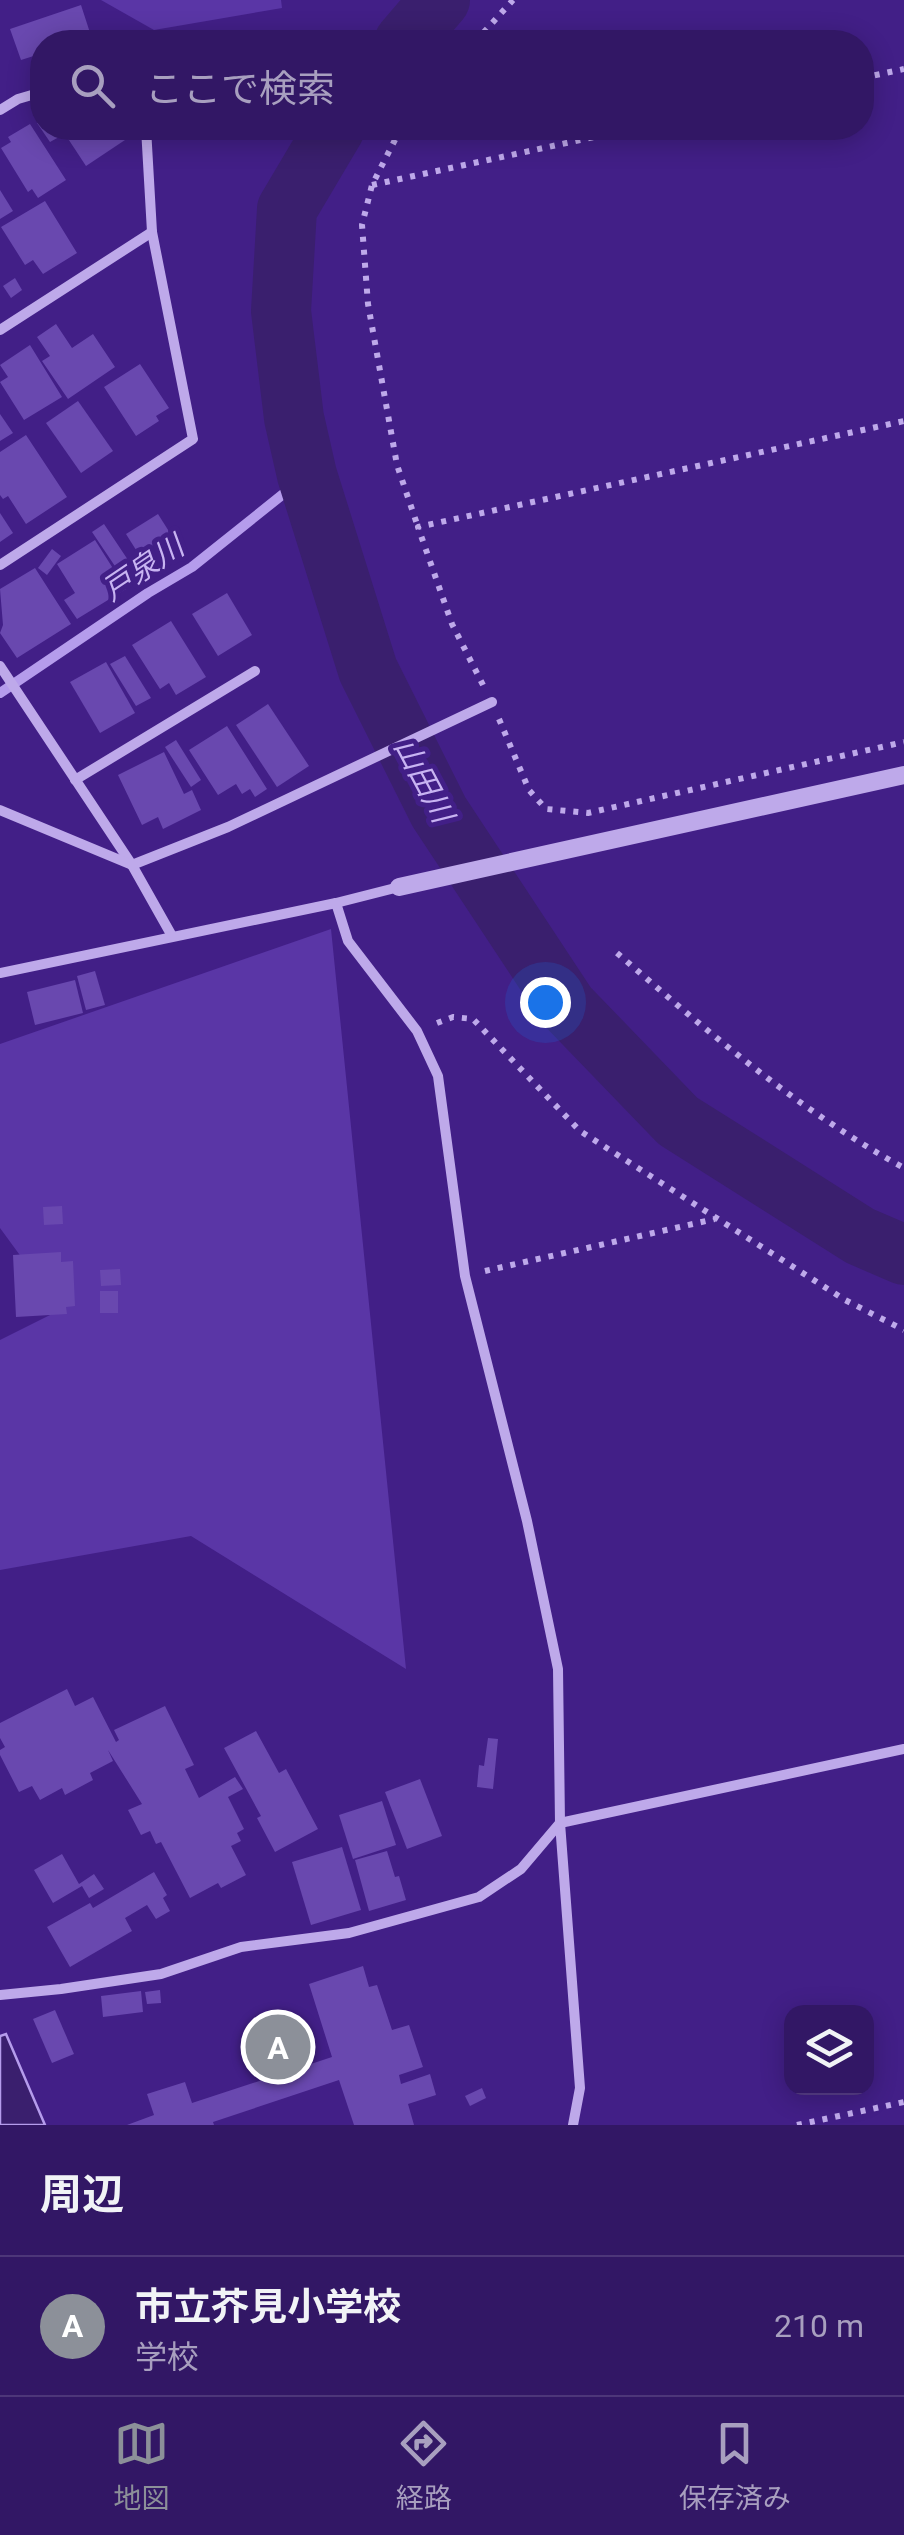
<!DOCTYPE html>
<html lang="ja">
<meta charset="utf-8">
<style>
body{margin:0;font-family:Roboto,"Noto Sans JP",sans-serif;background:#3d246e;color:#f1f3f6}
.controls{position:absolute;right:30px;bottom:30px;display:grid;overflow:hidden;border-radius:20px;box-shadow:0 5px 25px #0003}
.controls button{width:90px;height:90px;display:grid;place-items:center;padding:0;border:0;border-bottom:2px solid #4d3679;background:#321765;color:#f1f3f6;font:50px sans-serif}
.you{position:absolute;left:545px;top:1002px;width:35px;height:35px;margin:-25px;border:8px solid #fff;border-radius:50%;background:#1a73e8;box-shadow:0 0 0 15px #1a73e833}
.badge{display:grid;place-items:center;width:65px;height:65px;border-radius:50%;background:#8c9099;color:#fff;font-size:32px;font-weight:700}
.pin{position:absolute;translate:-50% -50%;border:5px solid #fff;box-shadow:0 2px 10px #0006}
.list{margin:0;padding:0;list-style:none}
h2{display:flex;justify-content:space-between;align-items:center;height:130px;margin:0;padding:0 40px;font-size:42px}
h2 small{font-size:32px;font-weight:400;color:#a89fbf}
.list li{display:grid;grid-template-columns:65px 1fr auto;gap:30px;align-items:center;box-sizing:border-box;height:140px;padding:0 40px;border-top:2px solid #4d3679}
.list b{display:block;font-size:38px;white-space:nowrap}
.list p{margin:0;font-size:32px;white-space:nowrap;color:#a89fbf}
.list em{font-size:32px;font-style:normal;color:#a89fbf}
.icon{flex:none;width:55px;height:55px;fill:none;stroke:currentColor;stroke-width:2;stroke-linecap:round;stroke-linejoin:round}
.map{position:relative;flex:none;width:904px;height:2125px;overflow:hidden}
.search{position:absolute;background:#321765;box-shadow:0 5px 25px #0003;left:30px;right:30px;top:30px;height:110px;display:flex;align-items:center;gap:25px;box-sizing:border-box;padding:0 35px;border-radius:40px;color:#a89fbf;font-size:38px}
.sheet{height:270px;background:#321765}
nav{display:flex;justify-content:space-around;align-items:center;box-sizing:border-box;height:140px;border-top:2px solid #4d3679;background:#321765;font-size:28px;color:#a89fbf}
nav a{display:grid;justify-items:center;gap:5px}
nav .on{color:#8c9099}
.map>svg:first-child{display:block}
.green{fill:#5a36a6}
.water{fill:#3a1f6e;stroke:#b59cec;stroke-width:2.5}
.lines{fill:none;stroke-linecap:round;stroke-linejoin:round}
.stream{stroke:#b59cec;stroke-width:10}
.river{stroke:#3a1f6e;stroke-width:60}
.building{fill:#6948af}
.path{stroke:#bea9ea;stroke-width:6;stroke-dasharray:5 8;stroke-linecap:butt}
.minor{stroke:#bea9ea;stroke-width:10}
.tertiary{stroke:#bea9ea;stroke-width:18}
.labels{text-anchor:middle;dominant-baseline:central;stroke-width:10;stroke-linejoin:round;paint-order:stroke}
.water-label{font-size:30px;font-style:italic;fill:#c8b4f2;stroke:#421f87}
</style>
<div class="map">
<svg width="904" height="2125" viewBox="0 0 904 2125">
<rect width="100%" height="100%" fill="#421f87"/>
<g class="green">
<polygon points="101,0 281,0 282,8 154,30"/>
<polygon points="331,929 406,1669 191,1536 0,1570 0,1340 60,1310 0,1228 0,1044"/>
</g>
<polygon class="water" points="6,2034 45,2125 0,2125 0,2036"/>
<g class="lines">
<polyline class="stream" points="0,693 148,593 192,567 307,475"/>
<g class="river">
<polyline points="404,42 440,0"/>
<polyline points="335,128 287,209 281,311 294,418 307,475 368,670 439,812 567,1006 678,1121 860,1236 904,1255"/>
</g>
</g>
<g class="building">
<polygon points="81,5 93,42 42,42 42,61 40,54 21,60 10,29"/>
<polygon points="42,120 42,128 53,128 59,137 50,142 37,123"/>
<polygon points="30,124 66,180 38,198 32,189 28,192 1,148 11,142 8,137"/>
<polygon points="61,128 116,128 125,140 86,166"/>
<polygon points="0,190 13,211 0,219"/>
<polygon points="45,201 77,253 43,274 33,260 25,265 1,227"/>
<polygon points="15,278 22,290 11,298 3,286"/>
<polygon points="56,324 72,348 93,334 115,367 68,399 42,361 50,356 37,337"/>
<polygon points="30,345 62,397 24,420 0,382 8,377 0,365"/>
<polygon points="140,364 169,408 156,416 159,421 136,436 104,387"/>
<polygon points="78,401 113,451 81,473 46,423"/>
<polygon points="0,414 13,433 0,441"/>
<polygon points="26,435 67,497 26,524 8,496 3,499 0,495 0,452"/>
<polygon points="0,513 13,533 0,542"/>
<polygon points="158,514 180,549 148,569 126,534"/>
<polygon points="104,524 132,566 140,561 148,575 129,587 92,532"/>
<polygon points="95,540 126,589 77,619 64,600 75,593 57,564"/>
<polygon points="52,549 61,556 47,575 38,568"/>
<polygon points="35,568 71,624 17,658 0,633 3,625 0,589"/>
<polygon points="227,593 252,635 218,656 192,614"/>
<polygon points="171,621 206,677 176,695 169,683 160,689 132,645"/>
<polygon points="125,656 151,698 136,706 110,664"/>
<polygon points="106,662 135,713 100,733 70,682"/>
<polygon points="268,704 309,766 277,787 236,725"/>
<polygon points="227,726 267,789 255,797 250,789 242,794 236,784 218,795 189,750"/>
<polygon points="176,740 201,780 191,787 165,747"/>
<polygon points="164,752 184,794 192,790 201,810 163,829 158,817 142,825 118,775"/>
<polygon points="95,971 105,1005 86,1010 77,976"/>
<polygon points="75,980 83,1013 35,1025 27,992"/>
<polygon points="62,1206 63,1224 44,1225 43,1207"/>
<polygon points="61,1252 61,1262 73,1261 75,1306 66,1307 67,1314 16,1317 13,1255"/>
<polygon points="120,1269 121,1285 101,1286 100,1270"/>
<rect x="100" y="1291" width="18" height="22"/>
<polygon points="67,1689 75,1706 93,1697 116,1742 119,1740 114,1730 165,1706 194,1765 185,1769 199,1798 235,1777 243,1789 228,1797 244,1829 237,1833 241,1841 231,1846 246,1875 221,1888 218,1883 190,1898 161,1842 156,1844 150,1831 141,1835 128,1810 142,1804 108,1750 113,1761 90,1773 93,1780 65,1795 62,1788 40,1800 32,1786 19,1792 0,1755 0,1750 5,1747 0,1738 0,1723"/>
<polygon points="256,1731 279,1773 286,1769 318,1829 275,1852 257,1818 261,1816 224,1748"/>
<polygon points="488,1738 498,1739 493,1789 477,1787 479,1765 484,1766"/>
<polygon points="420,1779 442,1836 407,1849 385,1792"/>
<polygon points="382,1801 396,1845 353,1859 339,1815"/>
<polygon points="342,1847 361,1910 311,1925 292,1862"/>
<polygon points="387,1851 395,1877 399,1876 406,1900 369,1911 355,1860"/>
<polygon points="62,1854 79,1884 94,1874 104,1889 89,1898 82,1886 53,1903 34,1870"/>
<polygon points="154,1872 167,1895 163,1898 170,1911 156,1919 147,1905 125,1918 132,1931 70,1967 47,1927 90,1903 93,1908"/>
<polygon points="363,1966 369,1987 377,1985 392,2030 409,2025 423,2067 399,2075 401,2084 430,2074 436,2095 408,2104 414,2125 354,2125 339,2080 213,2122 214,2125 127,2125 154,2115 147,2094 185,2082 192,2103 332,2057 309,1984"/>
<polygon points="160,1990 161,2003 147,2004 145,1992"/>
<polygon points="141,1991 143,2012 103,2017 101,1996"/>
<polygon points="55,2010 74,2054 52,2063 33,2019"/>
<polygon points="482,2088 486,2098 470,2106 465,2096"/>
</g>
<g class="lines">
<g class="path">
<polyline points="475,42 513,0"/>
<polyline points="862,78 904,69"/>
<polyline points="401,128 372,185 362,225 368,304 397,465 418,527"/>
<polyline points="372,185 636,128"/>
<polyline points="483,685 452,624 418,527 904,421"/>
<polyline points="499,719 529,790 546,809 588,813 904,742"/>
<path d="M617 953C708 1032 798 1110 904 1168"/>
<polyline points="437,1023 453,1017 473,1019 580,1131 845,1300 904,1330"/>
<polyline points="485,1271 715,1219"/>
<polyline points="797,2125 904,2102"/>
</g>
<g class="minor">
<polyline points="0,110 18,99 42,92"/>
<polyline points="0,330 152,232"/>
<polyline points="0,565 193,439 152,232 146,128"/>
<polyline points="0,666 132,865 172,936"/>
<polyline points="75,780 255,671"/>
<polyline points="0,810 132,865 228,827 492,702"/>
<polyline points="336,903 348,941 417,1031 438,1076 465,1276 527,1521 558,1669 560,1823 580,2088 573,2125"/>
<polyline points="0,973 336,903 399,887"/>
<polyline points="0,1995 61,1989 161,1974 241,1947 349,1933 479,1897 521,1869 560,1823 904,1749"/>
</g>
<polyline class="tertiary" points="399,887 904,775"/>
</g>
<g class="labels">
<g class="water-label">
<text transform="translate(143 568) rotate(-34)">戸泉川</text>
<text transform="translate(424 780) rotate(62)">山田川</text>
</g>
</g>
</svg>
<div class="controls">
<button><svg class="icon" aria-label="layers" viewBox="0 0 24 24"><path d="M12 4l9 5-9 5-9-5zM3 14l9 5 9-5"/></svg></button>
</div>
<div class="you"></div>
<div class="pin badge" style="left:278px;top:2047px">A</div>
<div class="search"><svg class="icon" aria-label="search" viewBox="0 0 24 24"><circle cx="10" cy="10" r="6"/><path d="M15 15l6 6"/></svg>ここで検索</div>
</div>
<section class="sheet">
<h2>周辺<small></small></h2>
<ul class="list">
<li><span class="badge">A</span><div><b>市立芥見小学校</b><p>学校</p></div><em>210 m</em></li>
</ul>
</section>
<nav>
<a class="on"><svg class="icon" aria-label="map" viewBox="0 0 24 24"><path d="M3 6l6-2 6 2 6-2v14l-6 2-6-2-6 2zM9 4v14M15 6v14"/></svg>地図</a>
<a><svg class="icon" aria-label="directions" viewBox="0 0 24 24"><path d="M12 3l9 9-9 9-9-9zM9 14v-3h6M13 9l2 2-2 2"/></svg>経路</a>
<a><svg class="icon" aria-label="saved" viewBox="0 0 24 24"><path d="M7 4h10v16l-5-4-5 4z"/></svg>保存済み</a>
</nav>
